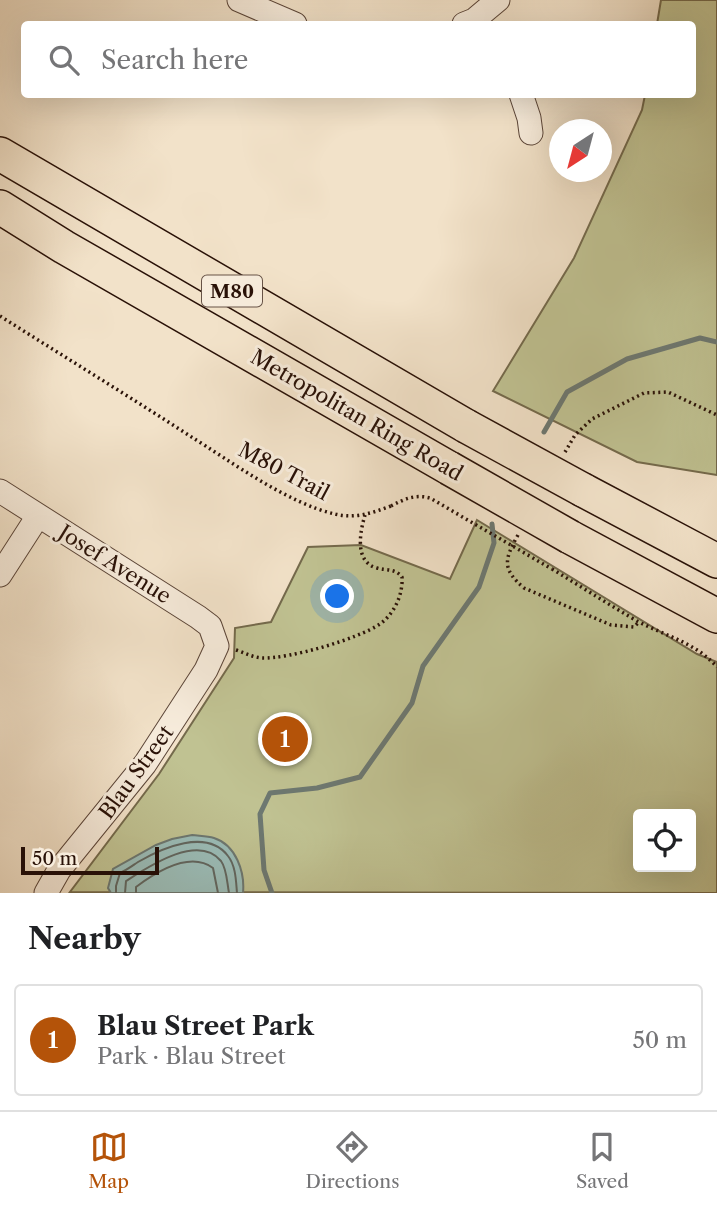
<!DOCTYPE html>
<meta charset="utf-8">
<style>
body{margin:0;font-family:"Libre Caslon Text",serif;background:#f2f2f2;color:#202124}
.controls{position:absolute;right:21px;bottom:21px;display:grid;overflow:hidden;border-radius:7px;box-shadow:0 7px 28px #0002}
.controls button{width:63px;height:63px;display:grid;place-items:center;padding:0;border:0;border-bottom:2px solid #e0e0e0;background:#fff;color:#202124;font:35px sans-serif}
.compass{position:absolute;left:549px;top:119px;width:63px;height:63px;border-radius:50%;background:#fff;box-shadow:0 7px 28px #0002;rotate:216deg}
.scale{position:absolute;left:21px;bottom:18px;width:138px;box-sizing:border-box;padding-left:7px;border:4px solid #291107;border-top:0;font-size:19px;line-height:24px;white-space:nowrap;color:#291107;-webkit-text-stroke:5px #f7ecdc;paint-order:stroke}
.you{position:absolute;left:338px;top:597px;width:24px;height:24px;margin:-18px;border:5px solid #fff;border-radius:50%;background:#1a73e8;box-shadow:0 0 0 10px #1a73e833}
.badge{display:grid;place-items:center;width:46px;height:46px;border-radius:50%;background:#b45309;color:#fff;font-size:23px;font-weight:700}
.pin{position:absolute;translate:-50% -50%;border:4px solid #fff;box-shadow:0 2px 7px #0006}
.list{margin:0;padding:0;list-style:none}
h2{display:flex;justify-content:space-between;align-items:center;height:91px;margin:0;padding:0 28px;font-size:30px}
h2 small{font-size:23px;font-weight:400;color:#757577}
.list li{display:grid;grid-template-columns:46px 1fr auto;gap:21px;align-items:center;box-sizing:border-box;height:112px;margin:0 14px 14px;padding:0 14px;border:2px solid #e0e0e0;border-radius:7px}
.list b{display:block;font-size:26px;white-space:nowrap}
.list p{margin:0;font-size:23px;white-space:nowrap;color:#757577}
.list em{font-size:23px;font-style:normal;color:#757577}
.icon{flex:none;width:38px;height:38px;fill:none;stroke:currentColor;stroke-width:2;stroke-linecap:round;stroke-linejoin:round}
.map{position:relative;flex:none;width:717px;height:893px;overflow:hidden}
.search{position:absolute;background:#fff;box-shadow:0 7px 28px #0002;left:21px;right:21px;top:21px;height:77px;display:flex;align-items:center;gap:18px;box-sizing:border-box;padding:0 24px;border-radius:7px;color:#757577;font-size:26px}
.sheet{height:217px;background:#fff}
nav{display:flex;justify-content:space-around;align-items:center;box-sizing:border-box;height:98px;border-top:2px solid #e0e0e0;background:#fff;font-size:19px;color:#757577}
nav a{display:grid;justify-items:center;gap:4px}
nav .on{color:#b45309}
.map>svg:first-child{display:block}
.green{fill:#c0c292;stroke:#746a4c;stroke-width:2;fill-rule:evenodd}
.water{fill:#9bbdb8;stroke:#6d7871;stroke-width:2}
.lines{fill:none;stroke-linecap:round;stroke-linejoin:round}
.shore{stroke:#626760;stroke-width:2}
.stream{stroke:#6d7871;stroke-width:5}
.minor-casing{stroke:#5b4538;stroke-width:25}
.highway-casing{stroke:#291107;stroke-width:36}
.path{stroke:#291107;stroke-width:3.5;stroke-dasharray:2 3.5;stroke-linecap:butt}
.minor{stroke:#f7ecdc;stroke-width:23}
.highway{stroke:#f2e2c9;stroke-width:33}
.highway-bridge-casing{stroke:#291107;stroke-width:36;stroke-linecap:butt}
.path-bridge{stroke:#291107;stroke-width:3.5;stroke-dasharray:2 3.5;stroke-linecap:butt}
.highway-bridge{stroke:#f2e2c9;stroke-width:33}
.labels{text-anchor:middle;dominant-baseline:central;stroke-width:6;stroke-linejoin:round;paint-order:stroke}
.shield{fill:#f7ecdc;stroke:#675347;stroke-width:2}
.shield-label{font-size:19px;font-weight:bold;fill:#291107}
.street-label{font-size:21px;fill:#291107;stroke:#f7ecdc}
</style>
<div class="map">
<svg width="717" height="893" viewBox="0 0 717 893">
<rect width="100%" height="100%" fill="#f2e2c9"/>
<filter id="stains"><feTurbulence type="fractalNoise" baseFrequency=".00286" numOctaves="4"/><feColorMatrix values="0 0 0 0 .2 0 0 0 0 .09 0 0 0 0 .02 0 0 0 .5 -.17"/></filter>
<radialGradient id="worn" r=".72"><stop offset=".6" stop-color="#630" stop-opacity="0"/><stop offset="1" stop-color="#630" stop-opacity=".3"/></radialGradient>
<g class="green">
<polygon points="661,0 717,0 717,475 637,462 493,391 574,258 642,110 645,95 692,94 692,24 657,24"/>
<path d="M477 520 697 654 717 662V893L70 892 159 774 234 658 235 628 271 622 308 547 361 545 450 579ZM638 814H691V867H638Z"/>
</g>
<path class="water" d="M192 835C199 836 207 836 214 838 236 845 245 872 243 893H111L108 888 113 869 156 845 172 839Z"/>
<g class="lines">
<g class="shore">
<path d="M116 893V886L120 873C127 870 132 866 138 862 162 848 207 828 228 856 236 866 236 882 237 893"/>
<path d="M125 893 126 881C148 867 198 833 221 861 227 869 227 883 229 893"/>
<path d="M136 893V887C156 872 190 851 213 868L218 893"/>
</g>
<g class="stream">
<polyline points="544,432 567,392 627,359 700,338 717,342"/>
<polyline points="272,893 264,870 260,814 270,793 317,788 360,777 412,703 423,666 479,587 494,543 492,524"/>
</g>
<defs>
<g id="minor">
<polyline points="239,0 295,24"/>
<polyline points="464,24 474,20 498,0"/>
<polyline points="521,94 529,118 531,133"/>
<polyline points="0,491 198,617 210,626 217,646 206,670 145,764 59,870 46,893"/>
<polyline points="0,575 38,516"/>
</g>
<g id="highway">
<polyline points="0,154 466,426"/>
<polyline points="0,207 64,247 449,468"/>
<polyline points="583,490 717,561"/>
<polyline points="570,537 717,616"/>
</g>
</defs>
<use href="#minor" class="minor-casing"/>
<use href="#highway" class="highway-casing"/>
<g class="path">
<path d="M0 316C63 356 127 395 190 436 230 461 289 504 335 514 355 519 372 513 391 506"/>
<polyline points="565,452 575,435 592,419 644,393 668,392 717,415"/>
<path d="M518 535C504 560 502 569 524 588L611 625 634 627 639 622"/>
<path d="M552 569C580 586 608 604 637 621 665 636 695 642 717 667"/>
<path d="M236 650C245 653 252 657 262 658 289 659 358 639 380 624 395 613 403 594 402 577 395 568 387 571 377 568 354 562 360 532 365 515"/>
</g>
<use href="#minor" class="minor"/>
<use href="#highway" class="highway"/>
<defs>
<g id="highway-bridge">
<polyline points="466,426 583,490"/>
<polyline points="449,468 570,537"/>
</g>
</defs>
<use href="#highway-bridge" class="highway-bridge-casing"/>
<path class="path-bridge" d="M391 506C404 499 415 494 430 498L552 569"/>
<use href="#highway-bridge" class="highway-bridge"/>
</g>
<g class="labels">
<rect class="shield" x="202" y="275.5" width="60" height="31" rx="5"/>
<g class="shield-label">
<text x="232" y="291">M80</text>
</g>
<g class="street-label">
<text transform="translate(357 415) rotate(30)">Metropolitan Ring Road</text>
<text transform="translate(284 471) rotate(28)">M80 Trail</text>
<text transform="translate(115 564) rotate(32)">Josef Avenue</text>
<text transform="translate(136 772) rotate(-54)">Blau Street</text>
</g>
</g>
<rect width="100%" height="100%" filter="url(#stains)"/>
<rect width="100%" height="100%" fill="url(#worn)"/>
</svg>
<div class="controls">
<button><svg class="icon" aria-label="locate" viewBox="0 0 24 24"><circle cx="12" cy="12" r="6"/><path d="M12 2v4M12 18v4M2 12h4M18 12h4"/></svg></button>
</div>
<svg class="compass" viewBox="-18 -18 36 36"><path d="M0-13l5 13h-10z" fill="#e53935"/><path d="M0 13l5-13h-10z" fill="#757577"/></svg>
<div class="scale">50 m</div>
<div class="you"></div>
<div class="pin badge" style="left:285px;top:739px">1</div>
<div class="search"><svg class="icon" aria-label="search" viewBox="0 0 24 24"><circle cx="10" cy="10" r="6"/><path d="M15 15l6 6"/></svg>Search here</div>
</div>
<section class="sheet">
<h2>Nearby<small></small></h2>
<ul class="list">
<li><span class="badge">1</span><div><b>Blau Street Park</b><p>Park · Blau Street</p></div><em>50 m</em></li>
</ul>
</section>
<nav>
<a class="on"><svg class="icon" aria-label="map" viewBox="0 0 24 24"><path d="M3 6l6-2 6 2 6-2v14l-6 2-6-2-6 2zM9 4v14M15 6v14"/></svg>Map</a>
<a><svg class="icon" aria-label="directions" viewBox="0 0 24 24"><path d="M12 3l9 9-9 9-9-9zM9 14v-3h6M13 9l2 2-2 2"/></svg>Directions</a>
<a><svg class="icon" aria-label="saved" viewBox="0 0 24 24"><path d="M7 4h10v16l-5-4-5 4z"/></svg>Saved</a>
</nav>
